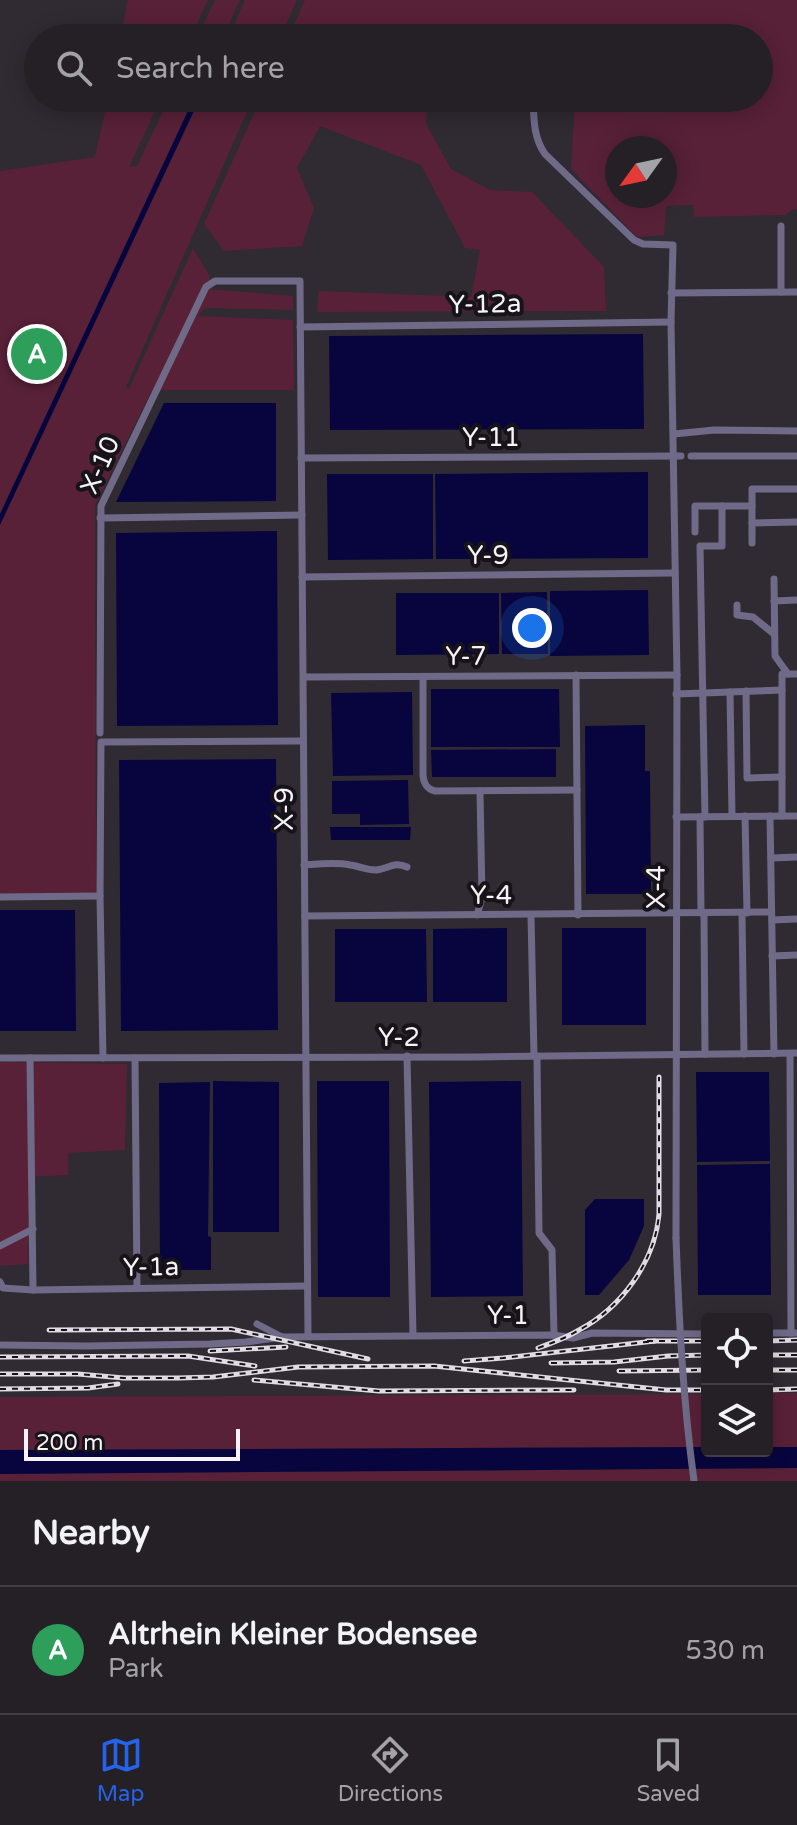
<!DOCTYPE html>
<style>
body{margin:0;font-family:"Varela Round",sans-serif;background:#2c282e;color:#f1f3f6}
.controls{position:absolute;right:24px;bottom:24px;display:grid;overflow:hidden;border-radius:8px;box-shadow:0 4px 20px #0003}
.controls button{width:72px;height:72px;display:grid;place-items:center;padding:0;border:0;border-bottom:2px solid #413e43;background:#242026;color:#f1f3f6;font:40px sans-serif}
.compass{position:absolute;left:605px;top:136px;width:72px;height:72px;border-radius:50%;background:#242026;box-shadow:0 4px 20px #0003;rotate:237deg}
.scale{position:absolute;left:24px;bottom:20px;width:216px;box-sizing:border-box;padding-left:8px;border:4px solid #f6f2f8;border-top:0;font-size:22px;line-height:28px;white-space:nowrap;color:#f6f2f8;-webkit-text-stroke:6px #161418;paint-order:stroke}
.you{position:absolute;left:532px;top:628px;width:28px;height:28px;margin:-20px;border:6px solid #fff;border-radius:50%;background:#1a73e8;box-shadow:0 0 0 12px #1a73e833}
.badge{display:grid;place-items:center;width:52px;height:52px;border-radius:50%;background:#2563eb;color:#fff;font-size:26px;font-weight:700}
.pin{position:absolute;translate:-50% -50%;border:4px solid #fff;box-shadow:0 2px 8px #0006}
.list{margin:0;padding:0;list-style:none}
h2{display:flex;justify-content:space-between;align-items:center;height:104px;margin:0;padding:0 32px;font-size:34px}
h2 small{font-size:26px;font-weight:400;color:#a3a3a7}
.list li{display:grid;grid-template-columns:52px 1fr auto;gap:24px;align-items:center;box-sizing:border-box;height:128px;padding:0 32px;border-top:2px solid #413e43}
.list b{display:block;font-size:30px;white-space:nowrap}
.list p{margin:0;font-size:26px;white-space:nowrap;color:#a3a3a7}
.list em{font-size:26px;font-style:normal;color:#a3a3a7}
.icon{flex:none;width:44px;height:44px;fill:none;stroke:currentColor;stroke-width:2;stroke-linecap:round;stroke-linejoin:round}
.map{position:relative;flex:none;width:797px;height:1481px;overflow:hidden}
.search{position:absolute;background:#242026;box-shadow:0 4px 20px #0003;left:24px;right:24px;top:24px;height:88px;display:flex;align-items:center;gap:20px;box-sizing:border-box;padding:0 28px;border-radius:44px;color:#a3a3a7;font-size:30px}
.sheet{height:232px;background:#242026}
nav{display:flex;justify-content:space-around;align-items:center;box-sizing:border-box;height:112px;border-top:2px solid #413e43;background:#242026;font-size:22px;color:#a3a3a7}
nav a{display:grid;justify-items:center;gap:4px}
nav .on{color:#2563eb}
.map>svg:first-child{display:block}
.green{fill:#582138;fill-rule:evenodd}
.water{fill:#08053e}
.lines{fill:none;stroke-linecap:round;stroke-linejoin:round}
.minor{stroke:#6f6a87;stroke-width:7}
.rail-casing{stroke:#e1dce3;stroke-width:5}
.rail{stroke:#161418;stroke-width:2;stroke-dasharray:6;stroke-linecap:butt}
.minor-bridge{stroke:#6f6a87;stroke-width:7}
.labels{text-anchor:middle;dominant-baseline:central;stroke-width:8;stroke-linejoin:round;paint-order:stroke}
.street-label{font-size:26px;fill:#f6f2f8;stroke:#161418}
</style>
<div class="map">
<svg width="797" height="1481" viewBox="0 0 797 1481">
<rect width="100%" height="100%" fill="#302a33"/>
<g class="green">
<polygon points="128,0 208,0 190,38 120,38"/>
<polygon points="215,0 240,0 222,38 197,38"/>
<polygon points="245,0 297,0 280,38 228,38"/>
<path d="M305 0H797V209L792 210 785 215 694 217 693 205 666 206 664 235 637 237 571 169 575 98H759V38H516L510 33 498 38H288ZM617 148H665V196H617Z"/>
<polygon points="108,98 161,98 129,167 137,166 169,98 194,98 0,514 0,171 95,157"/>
<polygon points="200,98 253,98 126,387 129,389 193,248 210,277 208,289 293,296 293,310 205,308 198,316 293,320 294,390 152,390 95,505 96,893 0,894 0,525"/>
<polygon points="261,98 428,98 426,124 451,169 490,190 532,192 604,267 606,311 317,312 319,291 471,297 480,250 465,248 421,165 320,126 297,168 314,208 302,246 224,251 204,224"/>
<polygon points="0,1062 127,1064 125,1150 68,1153 68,1175 28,1177 28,1264 0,1266"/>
<rect x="767" y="1393" width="30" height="54"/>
<polygon points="707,1394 707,1447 0,1450 0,1397"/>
<polygon points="797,1468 797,1481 0,1481 0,1474"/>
</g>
<g class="water">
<polygon points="194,98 200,98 0,525 0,514"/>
<polygon points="643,334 644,429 330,430 329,336"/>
<polygon points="164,403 276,403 276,501 116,502"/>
<polygon points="648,472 648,558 436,559 435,474"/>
<polygon points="327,474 433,474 433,559 328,560"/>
<polygon points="277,531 278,725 117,726 116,533"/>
<polygon points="648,590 649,655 550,656 550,591"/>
<polygon points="547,592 548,654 502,654 501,593"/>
<polygon points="396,593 499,593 499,654 396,655"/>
<polygon points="431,689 559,689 560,747 431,747"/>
<polygon points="412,692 413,775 333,776 331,693"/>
<polygon points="645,725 645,771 650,771 651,894 586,894 585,726"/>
<polygon points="556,749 556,777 432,777 431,750"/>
<polygon points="276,759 278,1030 121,1031 119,760"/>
<polygon points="408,780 409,824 360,825 360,814 332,814 332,781"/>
<polygon points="330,827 411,827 410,840 331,840"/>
<polygon points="0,910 75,910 76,1031 0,1031"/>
<polygon points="507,928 507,1002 433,1002 433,929"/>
<rect x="562" y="928" width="84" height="97"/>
<polygon points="335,929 426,929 427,1002 335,1002"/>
<polygon points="696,1072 769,1072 770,1161 697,1162"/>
<polygon points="213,1081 279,1082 279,1232 213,1232"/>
<polygon points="317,1081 389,1081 390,1297 318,1297"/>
<polygon points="521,1081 523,1296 431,1297 429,1082"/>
<polygon points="210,1082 208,1236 211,1237 211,1270 160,1270 159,1083"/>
<polygon points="770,1164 771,1295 698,1295 697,1165"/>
<polygon points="595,1199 644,1199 644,1226 629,1260 599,1295 585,1295 585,1210"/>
<polygon points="707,1447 707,1451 767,1451 767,1447 797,1447 797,1468 0,1474 0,1450"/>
</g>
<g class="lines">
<g class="minor">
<path d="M533 98C534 118 533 137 545 154L634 240 643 244 673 245 671 322 677 675 676 1238"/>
<polyline points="781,226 781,292"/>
<polyline points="671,293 797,292"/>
<polyline points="300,327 671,322"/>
<polyline points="674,434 714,430 797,431"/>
<polyline points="691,456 797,456"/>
<polyline points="301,458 681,456"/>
<polyline points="100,518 302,515"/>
<polyline points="752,523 797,522"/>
<polyline points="695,532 695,506 752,506"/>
<polyline points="752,543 752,489 797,489"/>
<polyline points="302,577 675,573"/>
<polyline points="774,579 775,656 788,674"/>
<polyline points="774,601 797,600"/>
<polyline points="737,605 737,615 753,617 774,634"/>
<polyline points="576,675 578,915"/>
<polyline points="304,677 677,675"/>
<path d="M423 677V776C424 784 427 789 435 791L577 790"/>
<polyline points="746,691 747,778 782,777"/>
<polyline points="730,692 732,816"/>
<polyline points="676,694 782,690"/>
<polyline points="100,733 101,506 206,287 215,281 300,281 308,1336"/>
<polyline points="745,816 747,913"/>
<polyline points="770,816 774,1054"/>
<polyline points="782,816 782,674 797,674"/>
<polyline points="676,817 797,816"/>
<polyline points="700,817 701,913"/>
<polyline points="705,817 700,546 722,546 722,506"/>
<polyline points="771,858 797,857"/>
<path d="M304 865C319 864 336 862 350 865 359 866 366 870 376 870 388 869 394 861 407 867"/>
<polyline points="0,897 100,896"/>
<polyline points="704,913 705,1054"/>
<polyline points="742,913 744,1054"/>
<polyline points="477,915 482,898 480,791"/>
<polyline points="531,915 534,1056"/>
<polyline points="305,916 771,912"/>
<polyline points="772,920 797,919"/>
<polyline points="772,956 797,955"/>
<polyline points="790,1054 791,1333"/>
<polyline points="407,1056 413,1335"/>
<polyline points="537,1056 539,1233 552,1250 554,1335"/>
<polyline points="0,1058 477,1057 797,1053"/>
<polyline points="30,1058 33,1290"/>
<polyline points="103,1058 100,896 101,742 303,741"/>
<polyline points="135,1058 137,1287"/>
<polyline points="0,1246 33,1229"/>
<polyline points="0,1282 3,1288 33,1290 307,1286"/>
<polyline points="257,1324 282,1337 554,1335 573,1338 592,1333 707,1334"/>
<polyline points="767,1333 797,1333"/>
<polyline points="0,1345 86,1346 210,1344 246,1342 282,1337"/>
</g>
<defs>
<g id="rail">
<polyline points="49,1330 231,1329 368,1359"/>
<polyline points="647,1341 707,1341"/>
<polyline points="767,1341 797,1340"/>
<path d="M538 1348C552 1343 566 1338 579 1330 621 1308 655 1262 659 1214V1077"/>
<polyline points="210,1351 286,1347"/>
<polyline points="767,1355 797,1355"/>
<polyline points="0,1357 188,1356 255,1366"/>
<polyline points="464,1361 503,1358 655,1341"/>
<polyline points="551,1363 614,1362 668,1356 707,1355"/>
<polyline points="767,1370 797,1370"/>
<polyline points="619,1371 707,1370"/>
<polyline points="0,1374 78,1374 124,1378 178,1378 213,1377 298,1367 434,1366 666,1390 707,1390"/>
<polyline points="254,1380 379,1391 574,1390"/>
<polyline points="0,1389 88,1388 118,1384"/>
<polyline points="767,1390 797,1389"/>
</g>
</defs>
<use href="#rail" class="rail-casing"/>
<use href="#rail" class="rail"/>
<path class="minor-bridge" d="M676 1238C679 1320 683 1400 694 1481"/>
</g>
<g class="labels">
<g class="street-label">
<text transform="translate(485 304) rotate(-1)">Y-12a</text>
<text x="491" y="437">Y-11</text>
<text transform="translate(100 465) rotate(-66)">X-10</text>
<text x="488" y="555">Y-9</text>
<text x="466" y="656">Y-7</text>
<text transform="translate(284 809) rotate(-90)">X-9</text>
<text transform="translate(656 887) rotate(-90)">X-4</text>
<text x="491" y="895">Y-4</text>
<text x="399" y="1037">Y-2</text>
<text transform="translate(151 1267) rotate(-1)">Y-1a</text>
<text x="508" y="1315">Y-1</text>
</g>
</g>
</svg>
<div class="controls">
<button><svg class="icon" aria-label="locate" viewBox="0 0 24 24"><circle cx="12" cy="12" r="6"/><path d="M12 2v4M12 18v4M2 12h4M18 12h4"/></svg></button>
<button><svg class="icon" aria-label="layers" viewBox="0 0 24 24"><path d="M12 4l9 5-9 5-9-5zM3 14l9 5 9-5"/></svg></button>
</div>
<svg class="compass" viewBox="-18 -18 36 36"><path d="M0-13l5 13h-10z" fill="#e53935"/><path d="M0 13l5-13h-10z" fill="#a3a3a7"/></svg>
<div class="scale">200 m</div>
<div class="you"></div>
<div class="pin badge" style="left:37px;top:354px;background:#2e9e5b">A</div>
<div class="search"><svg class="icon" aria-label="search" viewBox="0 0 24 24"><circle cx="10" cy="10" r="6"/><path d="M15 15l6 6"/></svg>Search here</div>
</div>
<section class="sheet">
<h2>Nearby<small></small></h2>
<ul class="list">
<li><span class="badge" style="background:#2e9e5b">A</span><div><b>Altrhein Kleiner Bodensee</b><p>Park</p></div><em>530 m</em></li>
</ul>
</section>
<nav>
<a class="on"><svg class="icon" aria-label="map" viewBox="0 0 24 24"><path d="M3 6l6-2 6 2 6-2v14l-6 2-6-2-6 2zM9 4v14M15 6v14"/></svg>Map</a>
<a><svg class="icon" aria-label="directions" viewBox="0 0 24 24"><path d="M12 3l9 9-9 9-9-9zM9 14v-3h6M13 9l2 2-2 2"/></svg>Directions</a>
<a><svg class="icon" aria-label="saved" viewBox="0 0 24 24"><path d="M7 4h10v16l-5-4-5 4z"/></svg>Saved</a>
</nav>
